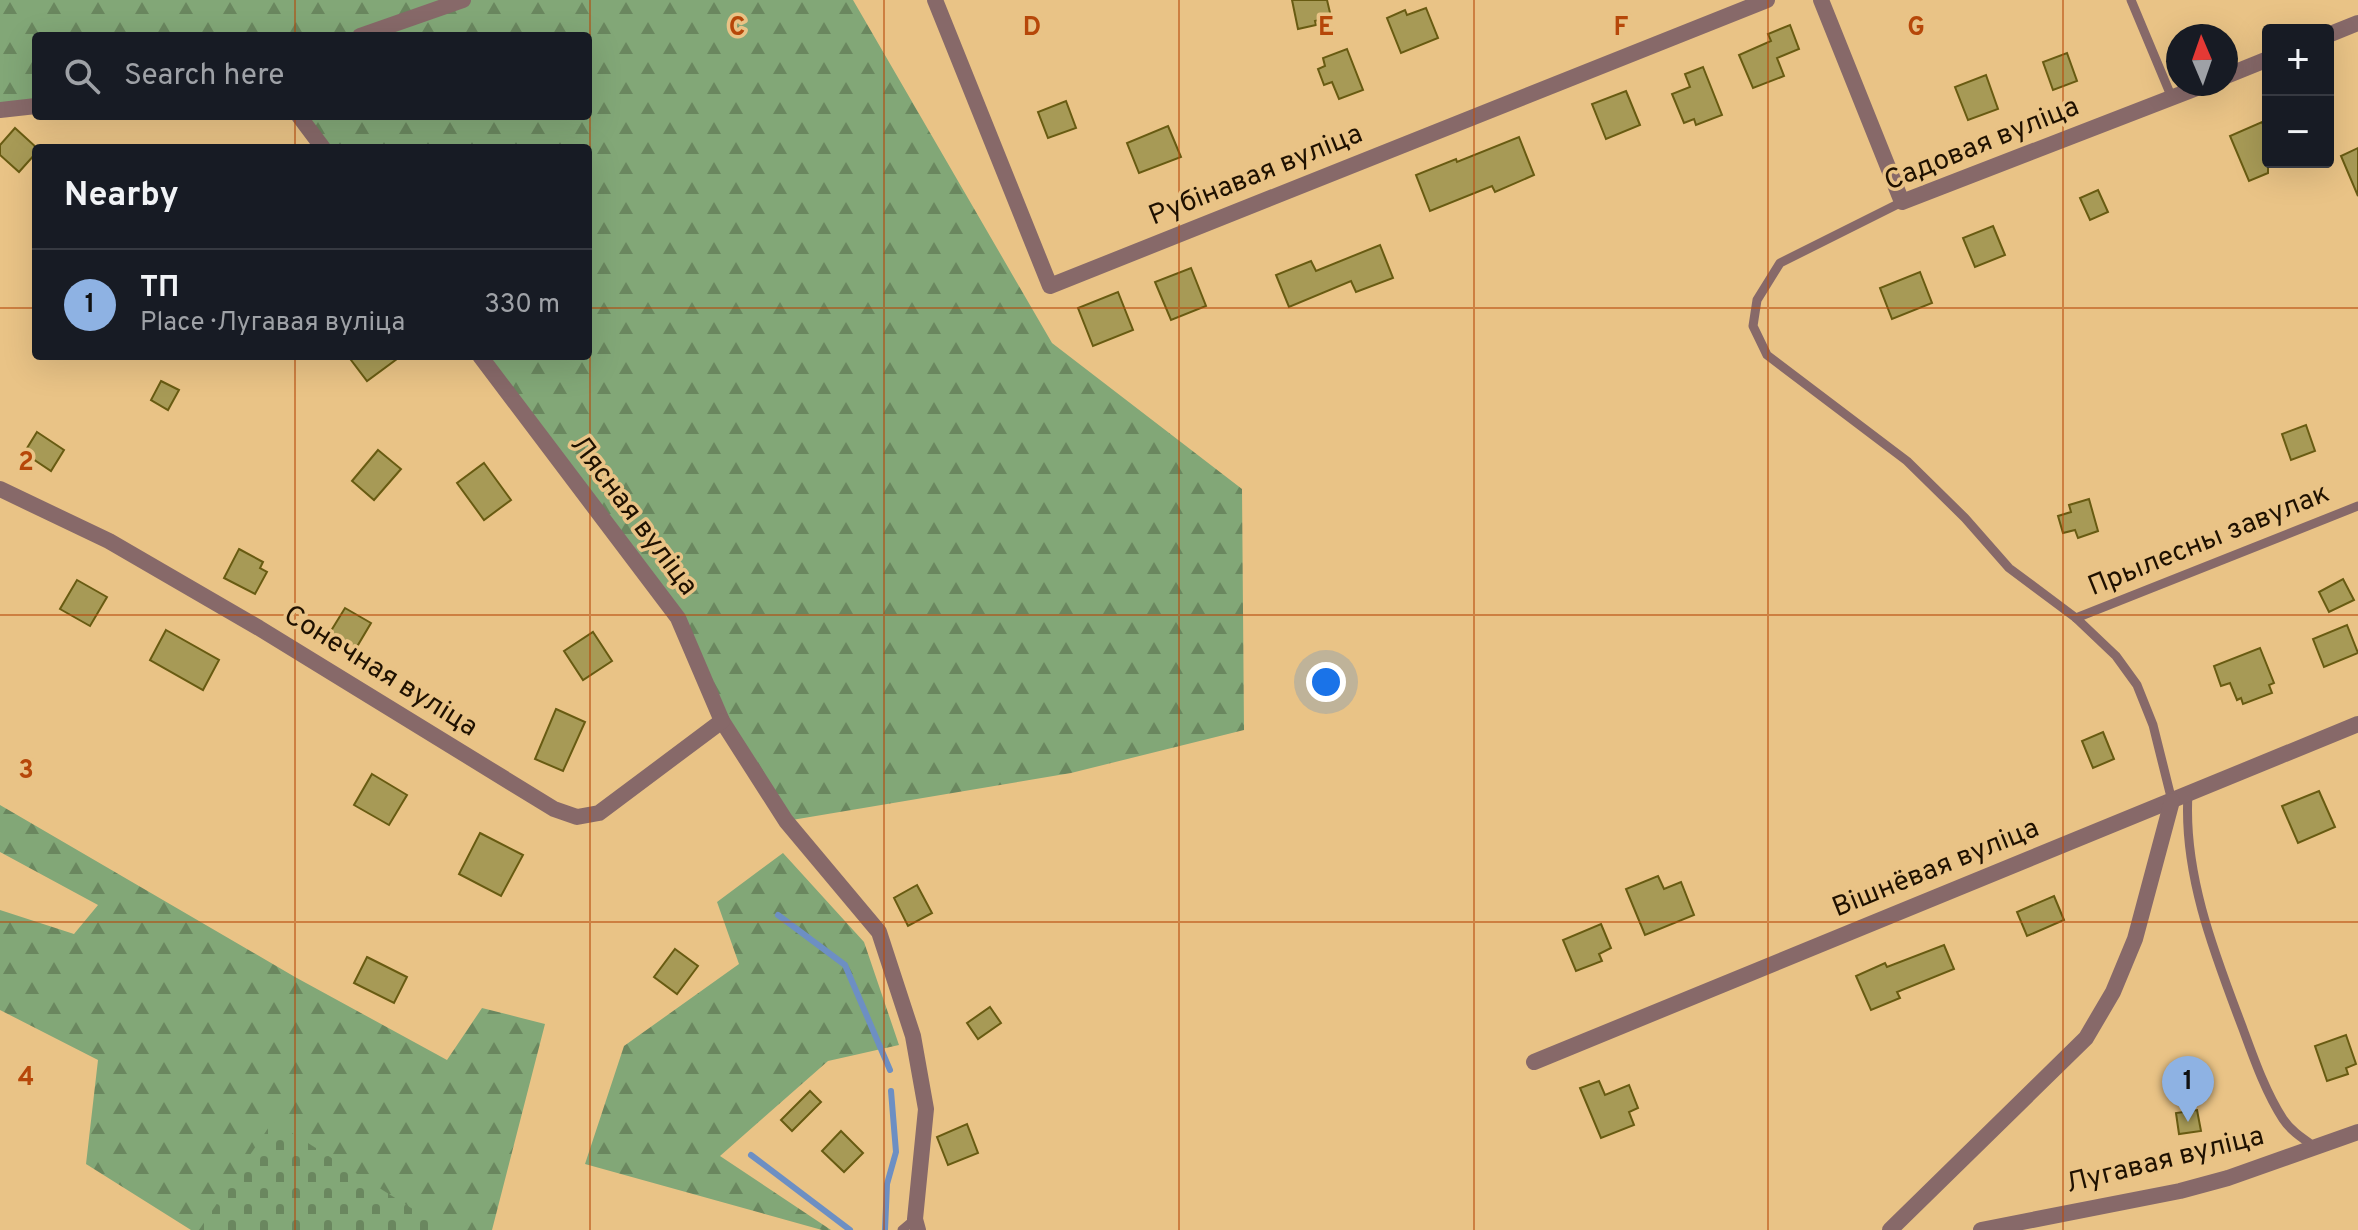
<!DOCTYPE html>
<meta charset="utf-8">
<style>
body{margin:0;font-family:Overpass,sans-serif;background:#242831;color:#f1f3f6}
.controls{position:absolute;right:24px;top:24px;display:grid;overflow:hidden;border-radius:8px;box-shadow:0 8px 32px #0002}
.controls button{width:72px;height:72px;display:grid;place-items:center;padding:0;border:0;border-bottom:2px solid #363941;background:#171b24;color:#f1f3f6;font:40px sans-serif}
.compass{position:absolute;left:2166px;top:24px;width:72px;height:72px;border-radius:50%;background:#171b24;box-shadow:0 8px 32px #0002;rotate:358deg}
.you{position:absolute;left:1326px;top:682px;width:28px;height:28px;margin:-20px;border:6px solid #fff;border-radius:50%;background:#1a73e8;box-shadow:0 0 0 12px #1a73e833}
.badge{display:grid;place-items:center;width:52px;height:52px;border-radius:50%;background:#8eb2e3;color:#111;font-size:26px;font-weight:700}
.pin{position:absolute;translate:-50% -66px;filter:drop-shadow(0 2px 4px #0008)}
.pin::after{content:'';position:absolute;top:42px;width:28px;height:24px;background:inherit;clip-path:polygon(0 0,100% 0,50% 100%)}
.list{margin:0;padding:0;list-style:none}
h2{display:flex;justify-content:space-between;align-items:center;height:104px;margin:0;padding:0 32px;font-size:34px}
h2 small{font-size:26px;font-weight:400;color:#9ea1a6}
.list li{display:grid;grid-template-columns:52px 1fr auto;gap:24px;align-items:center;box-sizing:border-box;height:112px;padding:0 32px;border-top:2px solid #363941}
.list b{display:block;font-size:30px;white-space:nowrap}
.list p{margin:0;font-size:26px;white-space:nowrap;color:#9ea1a6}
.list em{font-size:26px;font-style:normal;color:#9ea1a6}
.icon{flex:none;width:44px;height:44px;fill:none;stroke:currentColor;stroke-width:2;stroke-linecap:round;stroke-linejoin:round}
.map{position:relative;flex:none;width:2358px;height:1230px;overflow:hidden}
.search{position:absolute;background:#171b24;box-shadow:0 8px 32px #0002;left:32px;top:32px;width:560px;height:88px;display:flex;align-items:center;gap:20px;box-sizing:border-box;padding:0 28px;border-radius:8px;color:#9ea1a6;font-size:30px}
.panel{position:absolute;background:#171b24;box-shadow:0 8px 32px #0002;left:32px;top:144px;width:560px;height:216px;border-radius:8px}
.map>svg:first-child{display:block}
.forest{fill:url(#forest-firs)}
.cemetery{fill:url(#cemetery-stones)}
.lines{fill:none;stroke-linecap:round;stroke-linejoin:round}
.stream{stroke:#6d8fc3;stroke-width:6}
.building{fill:#a79a56;stroke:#685b12;stroke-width:2}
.service{stroke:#876969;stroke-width:9}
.minor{stroke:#876969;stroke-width:16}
.grid{fill:none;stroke:#b64709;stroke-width:2;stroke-opacity:0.55}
.labels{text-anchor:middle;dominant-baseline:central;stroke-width:7;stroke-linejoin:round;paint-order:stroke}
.street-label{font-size:28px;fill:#1f1100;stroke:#e9c386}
.grid-label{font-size:26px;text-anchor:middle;font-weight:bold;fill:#b64709;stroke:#e9c386;stroke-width:7;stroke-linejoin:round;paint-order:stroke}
</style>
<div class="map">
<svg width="2358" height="1230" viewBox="0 0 2358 1230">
<defs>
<pattern id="forest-firs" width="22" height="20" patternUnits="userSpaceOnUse" patternTransform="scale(2)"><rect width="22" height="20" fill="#82a777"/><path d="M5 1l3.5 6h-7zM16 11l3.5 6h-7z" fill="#6a875f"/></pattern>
<pattern id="cemetery-stones" width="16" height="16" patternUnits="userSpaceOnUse" patternTransform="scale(2)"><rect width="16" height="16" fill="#82a777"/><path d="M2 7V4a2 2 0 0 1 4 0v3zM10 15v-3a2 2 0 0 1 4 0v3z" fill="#6a875f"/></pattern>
</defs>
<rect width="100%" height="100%" fill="#e9c386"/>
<g class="forest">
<polygon points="0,0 853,0 1052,343 1242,489 1244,730 1071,773 786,821 722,721 678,618 480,356 588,356 588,148 323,148 299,116 588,116 588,36 36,36 36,106 0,110"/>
<polygon points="0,805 295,977 447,1060 482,1008 545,1024 492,1230 191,1230 86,1164 98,1060 0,1010 0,910 74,934 98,905 0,852"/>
<polygon points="783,853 864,942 899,1045 828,1061 720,1156 831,1230 822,1230 585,1164 624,1046 739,964 717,902"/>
</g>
<polygon class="cemetery" points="273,1121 446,1230 199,1230"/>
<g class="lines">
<g class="stream">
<polyline points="778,915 845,965 890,1070"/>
<polyline points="751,1155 850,1230"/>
<polyline points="885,1230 887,1184 896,1152 891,1091"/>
</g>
</g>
<g class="building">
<polygon points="1292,0 1327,0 1331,17 1315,21 1316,25 1298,29"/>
<polygon points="1426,8 1438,38 1401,53 1387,18 1405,10 1407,15"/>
<polygon points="1790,25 1799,49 1777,58 1784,76 1753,88 1739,55 1771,41 1768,34"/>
<polygon points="1347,49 1363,90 1339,99 1332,82 1324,85 1318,69 1325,66 1323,58"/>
<polygon points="2067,53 2077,81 2053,90 2043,62"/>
<polygon points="1703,67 1722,115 1696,125 1694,119 1684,123 1672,94 1690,87 1685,74"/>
<polygon points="1986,75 1998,109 1968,120 1955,87"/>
<polygon points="1626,91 1640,125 1606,139 1592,104"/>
<polygon points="1066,101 1076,128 1048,138 1038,112"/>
<polygon points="2262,122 2268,136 2268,173 2249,181 2230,136"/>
<polygon points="1168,126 1181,157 1139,173 1127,143"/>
<polygon points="15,128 37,148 36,153 19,172 0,155 0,145"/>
<polygon points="1519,137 1534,175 1495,192 1492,186 1430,211 1416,175 1456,159 1457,162"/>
<polygon points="2358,148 2358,196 2341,156"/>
<polygon points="2098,190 2108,212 2090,220 2080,198"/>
<polygon points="1993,226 2005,255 1975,267 1963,238"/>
<polygon points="1380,245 1393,278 1356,292 1351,281 1289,307 1276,275 1311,261 1316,271"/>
<polygon points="1191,268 1206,306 1171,320 1155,282"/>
<polygon points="1920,272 1932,303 1892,319 1880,288"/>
<polygon points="1118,292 1133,330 1093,346 1078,308"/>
<polygon points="348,356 401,356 367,381"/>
<polygon points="161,381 179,390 168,410 151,400"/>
<polygon points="2306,425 2315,451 2291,460 2282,434"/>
<polygon points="37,432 64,450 51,471 24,453"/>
<polygon points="378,450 401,469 374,500 352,481"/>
<polygon points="484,463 511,500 484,520 457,483"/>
<polygon points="2089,499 2098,531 2078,538 2075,530 2063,533 2058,516 2071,512 2069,505"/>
<polygon points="239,549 263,562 260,568 267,572 255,594 224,578"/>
<polygon points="2343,579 2354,600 2329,612 2319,592"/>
<polygon points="77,580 107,597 90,626 60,609"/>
<polygon points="345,608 371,623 352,655 326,639"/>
<polygon points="2347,625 2358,653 2324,667 2313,639"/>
<polygon points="166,630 219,660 203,690 150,660"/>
<polygon points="593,632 612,661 583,680 564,651"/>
<polygon points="2260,648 2274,683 2269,685 2272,693 2243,704 2241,698 2237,700 2230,683 2221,686 2214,666"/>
<polygon points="556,709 585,722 563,771 535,759"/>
<polygon points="2103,732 2114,759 2093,768 2082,741"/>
<polygon points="372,774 407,795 389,825 354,805"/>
<polygon points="2319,791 2335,827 2298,843 2282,806"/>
<polygon points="480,833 523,855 501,896 459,874"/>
<polygon points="1658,876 1664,889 1681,882 1694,915 1645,935 1626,889"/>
<polygon points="917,885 932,913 908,926 894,898"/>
<polygon points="2054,896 2064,920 2027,936 2017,912"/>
<polygon points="1601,924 1611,948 1599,954 1602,961 1576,971 1563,940"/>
<polygon points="1944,945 1954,969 1897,992 1900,998 1871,1010 1856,976 1885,963 1887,967"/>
<polygon points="675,949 698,966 677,994 654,977"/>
<polygon points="367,957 407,977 394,1003 354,983"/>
<polygon points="990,1007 1001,1023 978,1039 967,1023"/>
<polygon points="2346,1035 2356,1064 2346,1068 2348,1074 2327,1081 2315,1046"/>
<polygon points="1599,1081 1605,1095 1629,1085 1638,1108 1629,1112 1634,1125 1601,1138 1580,1088"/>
<polygon points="810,1091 821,1102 792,1131 781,1120"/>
<polygon points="2197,1110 2201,1131 2179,1134 2176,1113"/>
<polygon points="967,1124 978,1153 948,1165 937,1137"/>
<polygon points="841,1131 863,1153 844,1172 822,1151"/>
</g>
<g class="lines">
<g class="service">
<polyline points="2131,0 2172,98"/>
<polyline points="1902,202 1780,263 1757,300 1753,326 1767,355 1907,461 1965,518 2009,568 2076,618 2116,656 2137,685 2153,725 2172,801"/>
<polyline points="2076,618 2358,506"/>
<path d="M2188 794C2183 875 2215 955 2243 1029 2254 1059 2266 1093 2283 1119 2291 1131 2302 1138 2315 1147"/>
<polyline points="902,1230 915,1219"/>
</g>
<g class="minor">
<polyline points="935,0 1050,286 1767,0"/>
<polyline points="1821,0 1902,202 2207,84"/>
<polyline points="2328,35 2358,23"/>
<polyline points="360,36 463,0"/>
<polyline points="2226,76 2268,59"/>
<polyline points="0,110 36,106"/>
<polyline points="299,116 323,148"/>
<polyline points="480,356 678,618 722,721 786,821 879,932 913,1036 926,1109 915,1219 918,1230"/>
<polyline points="0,489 109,541 259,628 554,809 577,817 599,813 722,721"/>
<polyline points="1534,1062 2358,724"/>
<polyline points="1890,1230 2086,1038 2113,992 2135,939 2172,801"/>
<polyline points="1981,1230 2180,1191 2228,1178 2358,1132"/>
</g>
</g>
<path class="grid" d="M295 0V36M590 0V1230M884 0V1230M1179 0V1230M1474 0V1230M1768 0V1230M2063 0V1230M295 116V148M0 308H36M588 308H2358M295 356V1230M0 615H2358M0 922H2358"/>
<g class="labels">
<g class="street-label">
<text transform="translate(1982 145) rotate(-22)">Садовая вуліца</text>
<text transform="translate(1256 176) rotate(-22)">Рубінавая вуліца</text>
<text transform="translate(633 516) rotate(53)">Лясная вуліца</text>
<text transform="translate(2209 541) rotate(-22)">Прылесны завулак</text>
<text transform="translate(380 672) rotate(32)">Сонечная вуліца</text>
<text transform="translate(1936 869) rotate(-22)">Вішнёвая вуліца</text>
<text transform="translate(2165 1161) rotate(-14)">Лугавая вуліца</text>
</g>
</g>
<g class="grid-label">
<text x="737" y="35">C</text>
<text x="1032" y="35">D</text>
<text x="1326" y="35">E</text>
<text x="1621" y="35">F</text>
<text x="1916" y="35">G</text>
<text x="26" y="470">2</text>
<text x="26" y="778">3</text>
<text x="26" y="1085">4</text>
</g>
</svg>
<div class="controls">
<button>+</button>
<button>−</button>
</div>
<svg class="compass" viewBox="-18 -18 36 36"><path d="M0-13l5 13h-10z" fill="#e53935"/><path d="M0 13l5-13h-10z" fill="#9ea1a6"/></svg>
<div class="you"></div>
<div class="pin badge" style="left:2188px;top:1122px">1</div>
<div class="search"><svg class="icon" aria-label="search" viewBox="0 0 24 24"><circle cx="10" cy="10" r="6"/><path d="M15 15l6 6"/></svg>Search here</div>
<section class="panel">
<h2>Nearby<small></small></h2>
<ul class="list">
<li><span class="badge">1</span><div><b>ТП</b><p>Place · Лугавая вуліца</p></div><em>330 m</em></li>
</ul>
</section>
</div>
